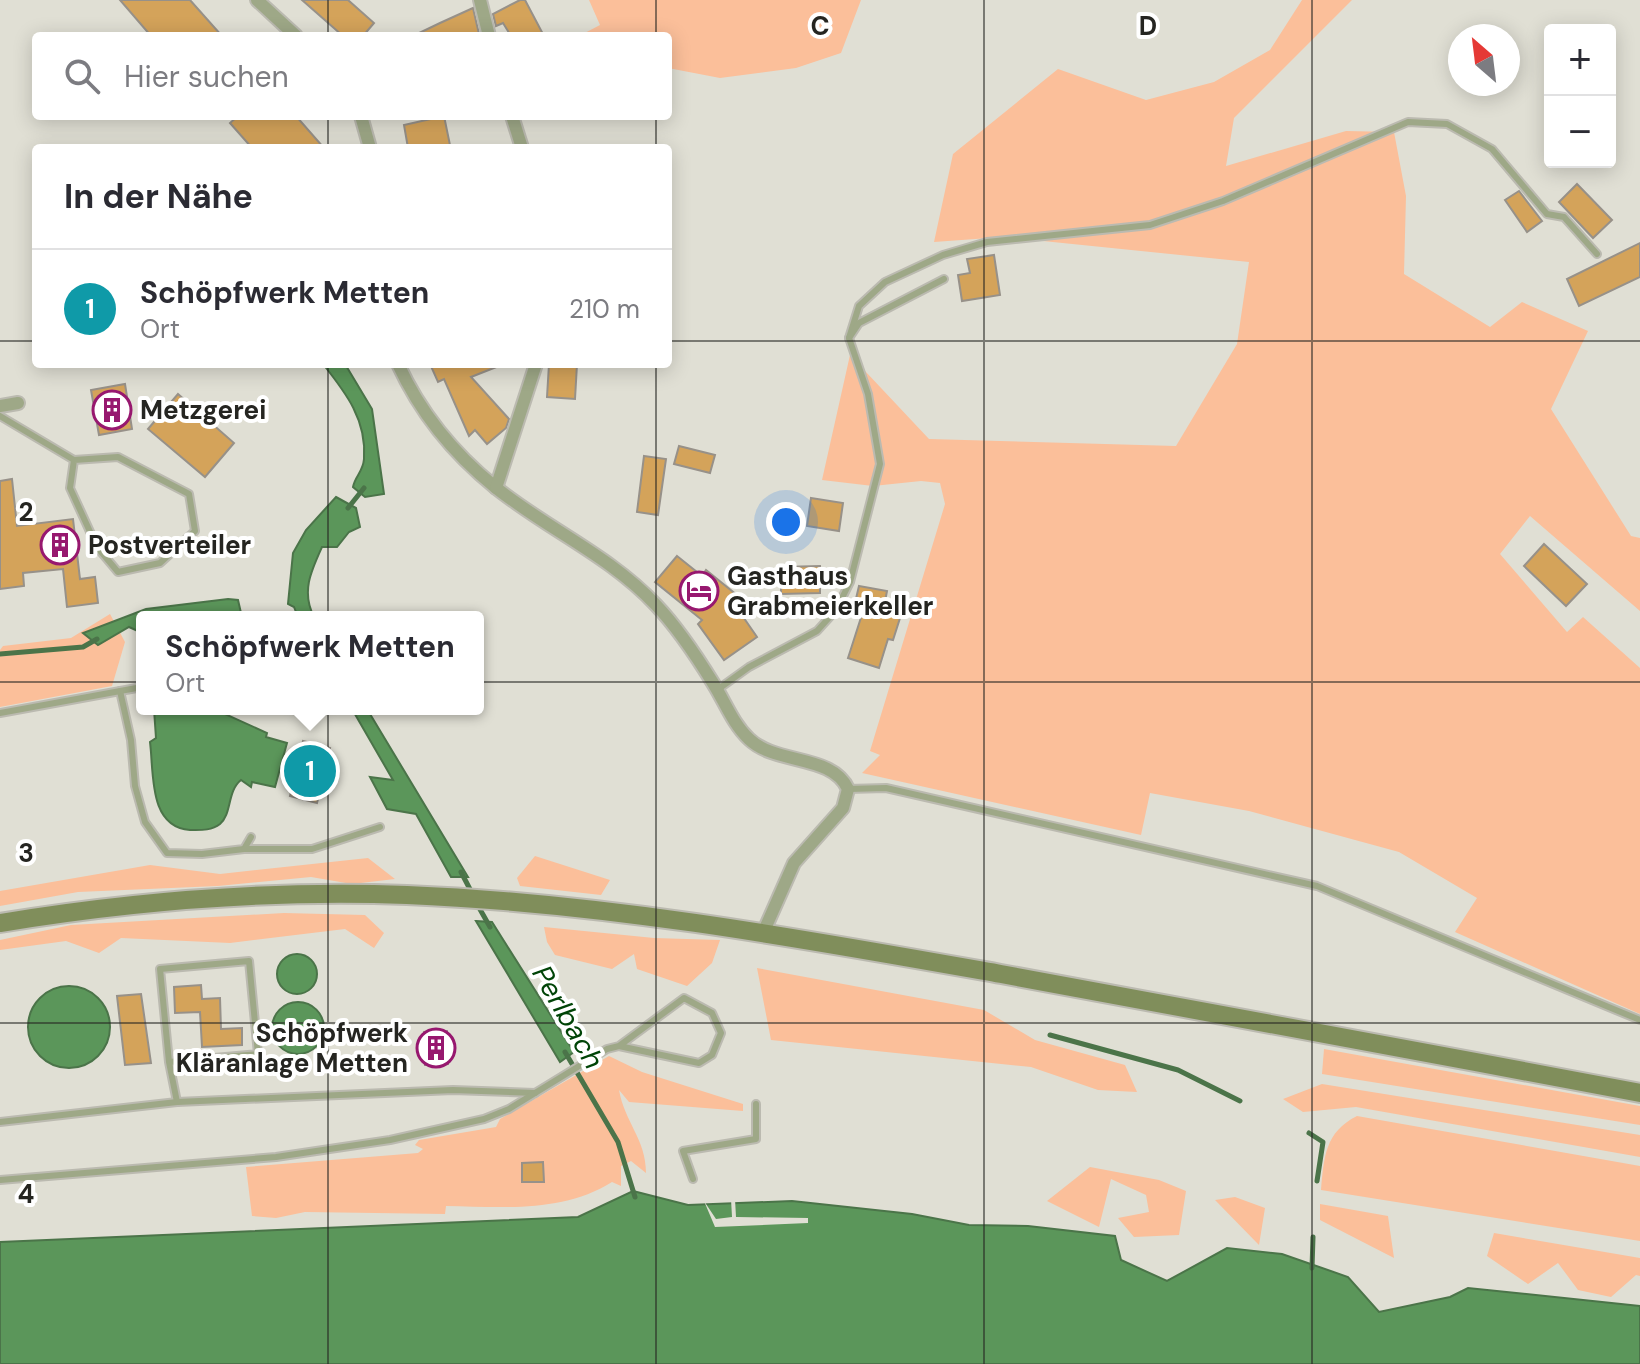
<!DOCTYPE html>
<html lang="de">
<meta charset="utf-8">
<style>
body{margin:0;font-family:"DM Sans",sans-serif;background:#f2f2f3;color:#2b2b33}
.controls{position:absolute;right:24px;top:24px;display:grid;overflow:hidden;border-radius:8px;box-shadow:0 4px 20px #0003}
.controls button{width:72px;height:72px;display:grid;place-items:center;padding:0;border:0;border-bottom:2px solid #e1e1e2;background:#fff;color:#2b2b33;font:40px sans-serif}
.compass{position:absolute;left:1448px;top:24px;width:72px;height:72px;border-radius:50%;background:#fff;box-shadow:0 4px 20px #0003;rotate:332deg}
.you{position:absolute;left:786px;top:522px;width:28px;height:28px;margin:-20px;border:6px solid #fff;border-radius:50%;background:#1a73e8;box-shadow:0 0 0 12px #1a73e833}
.badge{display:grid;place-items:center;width:52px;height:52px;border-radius:50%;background:#7c3aed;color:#fff;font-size:26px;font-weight:700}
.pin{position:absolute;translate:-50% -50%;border:4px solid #fff;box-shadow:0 2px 8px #0006}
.popup{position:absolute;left:136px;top:611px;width:348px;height:104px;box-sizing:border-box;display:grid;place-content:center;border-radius:8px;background:#fff;filter:drop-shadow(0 2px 6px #0005);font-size:26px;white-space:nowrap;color:#7c7c81}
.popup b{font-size:30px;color:#2b2b33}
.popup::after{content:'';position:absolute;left:50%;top:100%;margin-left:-16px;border:16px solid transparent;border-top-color:#fff}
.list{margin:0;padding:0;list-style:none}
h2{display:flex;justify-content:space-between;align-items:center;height:104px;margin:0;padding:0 32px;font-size:34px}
h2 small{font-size:26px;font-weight:400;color:#7c7c81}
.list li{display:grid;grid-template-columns:52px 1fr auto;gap:24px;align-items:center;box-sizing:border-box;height:120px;padding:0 32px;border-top:2px solid #e1e1e2}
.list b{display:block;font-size:30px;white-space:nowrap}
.list p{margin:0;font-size:26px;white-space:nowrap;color:#7c7c81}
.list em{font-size:26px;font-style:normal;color:#7c7c81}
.icon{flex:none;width:44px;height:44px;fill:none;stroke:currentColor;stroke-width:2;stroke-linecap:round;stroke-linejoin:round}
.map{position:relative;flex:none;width:1640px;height:1364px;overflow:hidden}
.search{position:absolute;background:#fff;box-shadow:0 4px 20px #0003;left:32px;top:32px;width:640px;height:88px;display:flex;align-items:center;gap:20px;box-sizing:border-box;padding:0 28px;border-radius:8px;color:#7c7c81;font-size:30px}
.panel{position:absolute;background:#fff;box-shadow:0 4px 20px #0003;left:32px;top:144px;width:640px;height:224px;border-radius:8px}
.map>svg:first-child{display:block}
.green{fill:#fbbf9a}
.water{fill:#5b965a;stroke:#4b7449;stroke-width:2}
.pier{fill:#e0dfd4}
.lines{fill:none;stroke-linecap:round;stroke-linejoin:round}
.stream{stroke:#4b7449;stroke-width:5}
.building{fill:#d4a35a;stroke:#979189;stroke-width:2}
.lane-casing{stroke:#bbbab0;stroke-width:10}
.street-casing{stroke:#bbbab0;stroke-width:16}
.secondary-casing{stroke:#bbbab0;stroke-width:22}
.lane{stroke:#9ea887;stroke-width:6}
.street{stroke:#9ea887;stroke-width:12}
.secondary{stroke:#808e5b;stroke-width:18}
.grid{fill:none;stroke:#252521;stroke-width:2;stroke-opacity:0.55}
.labels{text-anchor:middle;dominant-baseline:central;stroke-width:8;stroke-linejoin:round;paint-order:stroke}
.poi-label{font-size:26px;font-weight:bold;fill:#252521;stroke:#fff;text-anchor:start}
.water-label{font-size:28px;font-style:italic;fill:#004407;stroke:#fff}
.grid-label{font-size:26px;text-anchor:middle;font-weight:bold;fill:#252521;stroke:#fff;stroke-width:8;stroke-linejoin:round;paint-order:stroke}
</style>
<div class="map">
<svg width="1640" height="1364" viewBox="0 0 1640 1364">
<rect width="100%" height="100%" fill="#e0dfd4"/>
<g class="green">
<polygon points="589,0 861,0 841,53 796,68 720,78 668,68 668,36 579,36 600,25"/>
<polygon points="1302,0 1352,0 1234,118 1226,166 1346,131 1394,132 1406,196 1404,274 1490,327 1522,302 1588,331 1551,409 1631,536 1640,538 1640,611 1530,516 1500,554 1567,632 1583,617 1640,668 1640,1014 1455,932 1477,898 1399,852 1249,811 1150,793 1141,835 862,773 880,755 870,751 945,504 940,483 921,481 873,486 822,480 850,355 929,439 1176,446 1237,344 1249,262 1003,237 934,242 953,154 1058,69 1146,100 1214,82 1270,50"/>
<polygon points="110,614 125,642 112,686 0,707 0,650 3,646 71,638"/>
<polygon points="535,856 610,880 601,895 520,886 517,878"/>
<polygon points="368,858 395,879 352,884 311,877 218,886 78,892 0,906 0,891 150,865 220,874"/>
<polygon points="284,913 365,915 384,933 374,948 345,929 230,943 121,938 99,953 66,941 0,950 0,940 71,925"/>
<polygon points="544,927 654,938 720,940 712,963 687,986 637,969 634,954 612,969 555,955 547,942"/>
<polygon points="757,968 984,1010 1035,1040 1125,1065 1137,1092 1098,1090 1031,1067 771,1040"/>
<polygon points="1324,1049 1640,1106 1640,1125 1322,1074"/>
<path d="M609 1056 642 1072 743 1104V1111L629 1102 619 1090C625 1123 646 1139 646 1173L631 1161 621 1166V1186L612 1182C563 1213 502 1207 446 1206L445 1214 305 1212 276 1218 252 1216 246 1167 418 1153 423 1149 415 1145 419 1140 496 1127 500 1119Z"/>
<polygon points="1322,1084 1640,1135 1640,1157 1356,1107 1303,1112 1283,1099"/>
<path d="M1357 1116 1640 1166V1241L1321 1190C1324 1157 1325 1132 1357 1116Z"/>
<polygon points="1090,1167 1159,1180 1186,1191 1179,1235 1134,1237 1118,1218 1149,1212 1146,1195 1111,1179 1099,1227 1047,1201"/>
<polygon points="1235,1197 1265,1208 1259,1245 1215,1200"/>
<polygon points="1320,1204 1388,1216 1394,1258 1320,1220"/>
<polygon points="1494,1233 1640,1258 1640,1276 1636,1275 1611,1297 1578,1290 1558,1263 1528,1284 1487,1256"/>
</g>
<g class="water">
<path d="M323 364H345L372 409 384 494 365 497 353 487C355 476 363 472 364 459 367 420 346 393 323 364Z"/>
<path d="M336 497 356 508 360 527 349 532 337 547H322C311 571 301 592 314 617H298L294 607 288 604 293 553 306 530Z"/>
<polygon points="228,599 238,600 241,613 217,617 142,617 142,633 129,627 98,645 83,633 146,609"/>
<path d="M154 709H214L267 733 266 737 287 743 275 787 252 782 251 787 241 780C227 791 232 814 220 824 211 831 200 830 190 830 148 827 154 772 150 742L156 738Z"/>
<polygon points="352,709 367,709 468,877 451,877 416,814 387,809 370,777 393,780"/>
<polygon points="476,921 492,922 574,1052 560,1062"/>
<circle cx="297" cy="974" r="20"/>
<circle cx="69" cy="1027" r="41"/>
<circle cx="298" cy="1028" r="26"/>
<polygon points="633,1191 688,1205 792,1201 912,1214 969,1225 1028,1226 1115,1236 1121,1260 1167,1281 1227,1248 1282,1254 1348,1277 1379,1312 1450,1297 1468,1288 1640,1306 1640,1364 0,1364 0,1242 578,1217"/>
</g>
<polygon class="pier" points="731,1199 735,1199 736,1217 808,1218 808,1223 715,1227 704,1201 716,1219 732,1217"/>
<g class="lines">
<g class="stream">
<polyline points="348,508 364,488"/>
<polyline points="0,654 83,647 97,639"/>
<polyline points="461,872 473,895"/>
<polyline points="477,904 490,927"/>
<polyline points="1050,1035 1178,1070 1240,1101"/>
<polyline points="565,1052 618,1142 635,1197"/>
<polyline points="1309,1133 1323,1142 1317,1181"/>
<polyline points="1312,1268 1313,1237"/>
</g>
</g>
<g class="building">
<polygon points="120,0 190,0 222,36 151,36"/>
<polygon points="302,0 348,0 374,23 363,36 343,36"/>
<polygon points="520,0 525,0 544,36 511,36 503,23 496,26 493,14"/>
<polygon points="473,8 479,34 413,36 440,23"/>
<polygon points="238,116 296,116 324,148 252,148 230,123"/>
<polygon points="444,116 450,145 408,148 404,125"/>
<polygon points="1577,184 1612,220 1593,238 1559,202"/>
<polygon points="1519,191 1542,221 1527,232 1505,200"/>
<polygon points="1640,243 1640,277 1579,306 1567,279"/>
<polygon points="994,255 1000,295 962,301 958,275 970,273 967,259"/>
<polygon points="430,364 504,364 471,377 509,419 506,428 487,444 475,430 469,436 444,379 438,382"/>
<polygon points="549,364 577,364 575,399 547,397"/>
<polygon points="125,384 132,429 99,435 91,390"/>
<polygon points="178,394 234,443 205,477 148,429"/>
<polygon points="679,446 715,455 710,473 674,464"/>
<polygon points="644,456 666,459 658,515 637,512"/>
<polygon points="12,479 17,526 73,519 80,579 95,577 98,603 67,607 63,569 23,573 24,586 0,589 0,481"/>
<polygon points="811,498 843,503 839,531 807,526"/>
<polygon points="1544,544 1587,584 1566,606 1524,566"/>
<polygon points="677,556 702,576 706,570 743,600 737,608 757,637 724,660 698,624 702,620 655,582"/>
<polygon points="820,566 820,593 781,594 781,567"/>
<polygon points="859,586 887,591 883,612 900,618 893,640 888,639 879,668 848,658 865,605 855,603"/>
<polygon points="303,741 330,748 317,803 290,796"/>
<polygon points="201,985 202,999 220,998 221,1029 242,1028 242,1045 202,1047 200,1012 175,1013 174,987"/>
<polygon points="141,994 151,1063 125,1065 117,996"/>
<polygon points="447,1031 448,1064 425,1065 424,1032"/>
<polygon points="543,1162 544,1182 522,1182 522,1163"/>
</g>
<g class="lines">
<defs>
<g id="lane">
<polyline points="849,338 859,306 885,282 943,255 987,242 1150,225 1223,201 1408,122 1447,124 1492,149 1547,214 1564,217 1597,254"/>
<polyline points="0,416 74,460 118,457 189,494 195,531 160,563 118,572 97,547 70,488 74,460"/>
<polyline points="717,690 749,667 817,631 836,610 850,582 880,464 868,394 849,338 859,323 944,279"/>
<polyline points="120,691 131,740 135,786 145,822 167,853 202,854 244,849 251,837"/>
<polyline points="0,713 142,687"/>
<polyline points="848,789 886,788 1317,886 1640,1020"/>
<polyline points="244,849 312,849 380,827"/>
<polyline points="169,1062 258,1054 249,961 160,969 169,1062 177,1102"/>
<polyline points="0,1122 177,1102 453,1090 535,1093"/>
<polyline points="693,1179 683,1151 756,1139 756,1104"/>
<polyline points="0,1180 276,1157 390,1140 484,1119 509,1109 607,1049 619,1046 699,1063 712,1055 721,1033 712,1013 684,998 619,1046"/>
</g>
<g id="street">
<polyline points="257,0 296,36"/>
<polyline points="480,0 489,36"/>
<polyline points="361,116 370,148"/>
<polyline points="512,116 522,148"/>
<path d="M398 364C420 412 454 454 495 487 547 529 609 555 656 605 677 627 697 657 713 683 725 702 733 724 749 739 776 765 832 754 848 789L843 808 794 863 763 933"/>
<polyline points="0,406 18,403"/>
<polyline points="496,488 536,364"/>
</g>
<path id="secondary" d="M0 923C133 901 271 890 407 895 607 903 804 939 1001 974 1214 1012 1427 1053 1640 1093"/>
</defs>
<use href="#lane" class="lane-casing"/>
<use href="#street" class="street-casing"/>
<use href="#secondary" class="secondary-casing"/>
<use href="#lane" class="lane"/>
<use href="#street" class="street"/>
<use href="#secondary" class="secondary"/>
</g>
<path class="grid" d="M328 0V36M656 0V36M984 0V1364M1312 0V1364M328 116V148M656 116V148M0 341H36M668 341H1640M328 364V1364M656 364V1364M0 682H1640M0 1023H1640"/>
<defs>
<symbol id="building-ring" viewBox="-11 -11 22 22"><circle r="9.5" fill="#fff" stroke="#97186f" stroke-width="1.5"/><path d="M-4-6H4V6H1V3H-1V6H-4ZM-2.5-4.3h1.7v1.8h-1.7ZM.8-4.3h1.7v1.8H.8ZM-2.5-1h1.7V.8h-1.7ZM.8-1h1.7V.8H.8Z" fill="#97186f"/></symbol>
<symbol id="hotel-ring" viewBox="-11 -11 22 22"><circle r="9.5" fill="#fff" stroke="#97186f" stroke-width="1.5"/><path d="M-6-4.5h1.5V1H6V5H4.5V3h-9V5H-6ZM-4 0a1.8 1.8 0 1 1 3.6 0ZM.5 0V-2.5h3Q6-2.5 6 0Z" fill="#97186f"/></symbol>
</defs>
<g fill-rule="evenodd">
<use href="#building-ring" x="90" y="388" width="44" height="44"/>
<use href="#building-ring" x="38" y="523" width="44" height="44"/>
<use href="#hotel-ring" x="677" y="569" width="44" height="44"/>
<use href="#building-ring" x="414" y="1026" width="44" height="44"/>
</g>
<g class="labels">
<g class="poi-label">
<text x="140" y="410">Metzgerei</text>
<text x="88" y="545">Postverteiler</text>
<text x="727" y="576">Gasthaus<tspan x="727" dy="30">Grabmeierkeller</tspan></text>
<text x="408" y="1033" text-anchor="end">Schöpfwerk<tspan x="408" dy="30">Kläranlage Metten</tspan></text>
</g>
<g class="water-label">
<text transform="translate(568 1017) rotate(60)">Perlbach</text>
</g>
</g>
<g class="grid-label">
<text x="820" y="35">C</text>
<text x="1148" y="35">D</text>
<text x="26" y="521">2</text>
<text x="26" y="862">3</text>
<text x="26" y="1203">4</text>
</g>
</svg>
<div class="controls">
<button>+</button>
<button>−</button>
</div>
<svg class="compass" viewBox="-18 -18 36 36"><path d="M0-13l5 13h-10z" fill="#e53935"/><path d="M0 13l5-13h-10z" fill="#7c7c81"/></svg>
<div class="you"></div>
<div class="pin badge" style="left:310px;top:771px;background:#0f9aa8">1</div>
<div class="popup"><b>Schöpfwerk Metten</b>Ort</div>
<div class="search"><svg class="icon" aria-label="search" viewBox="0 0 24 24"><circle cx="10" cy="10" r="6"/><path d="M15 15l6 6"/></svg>Hier suchen</div>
<section class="panel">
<h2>In der Nähe<small></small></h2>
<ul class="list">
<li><span class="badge" style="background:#0f9aa8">1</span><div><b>Schöpfwerk Metten</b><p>Ort</p></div><em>210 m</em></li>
</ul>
</section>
</div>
